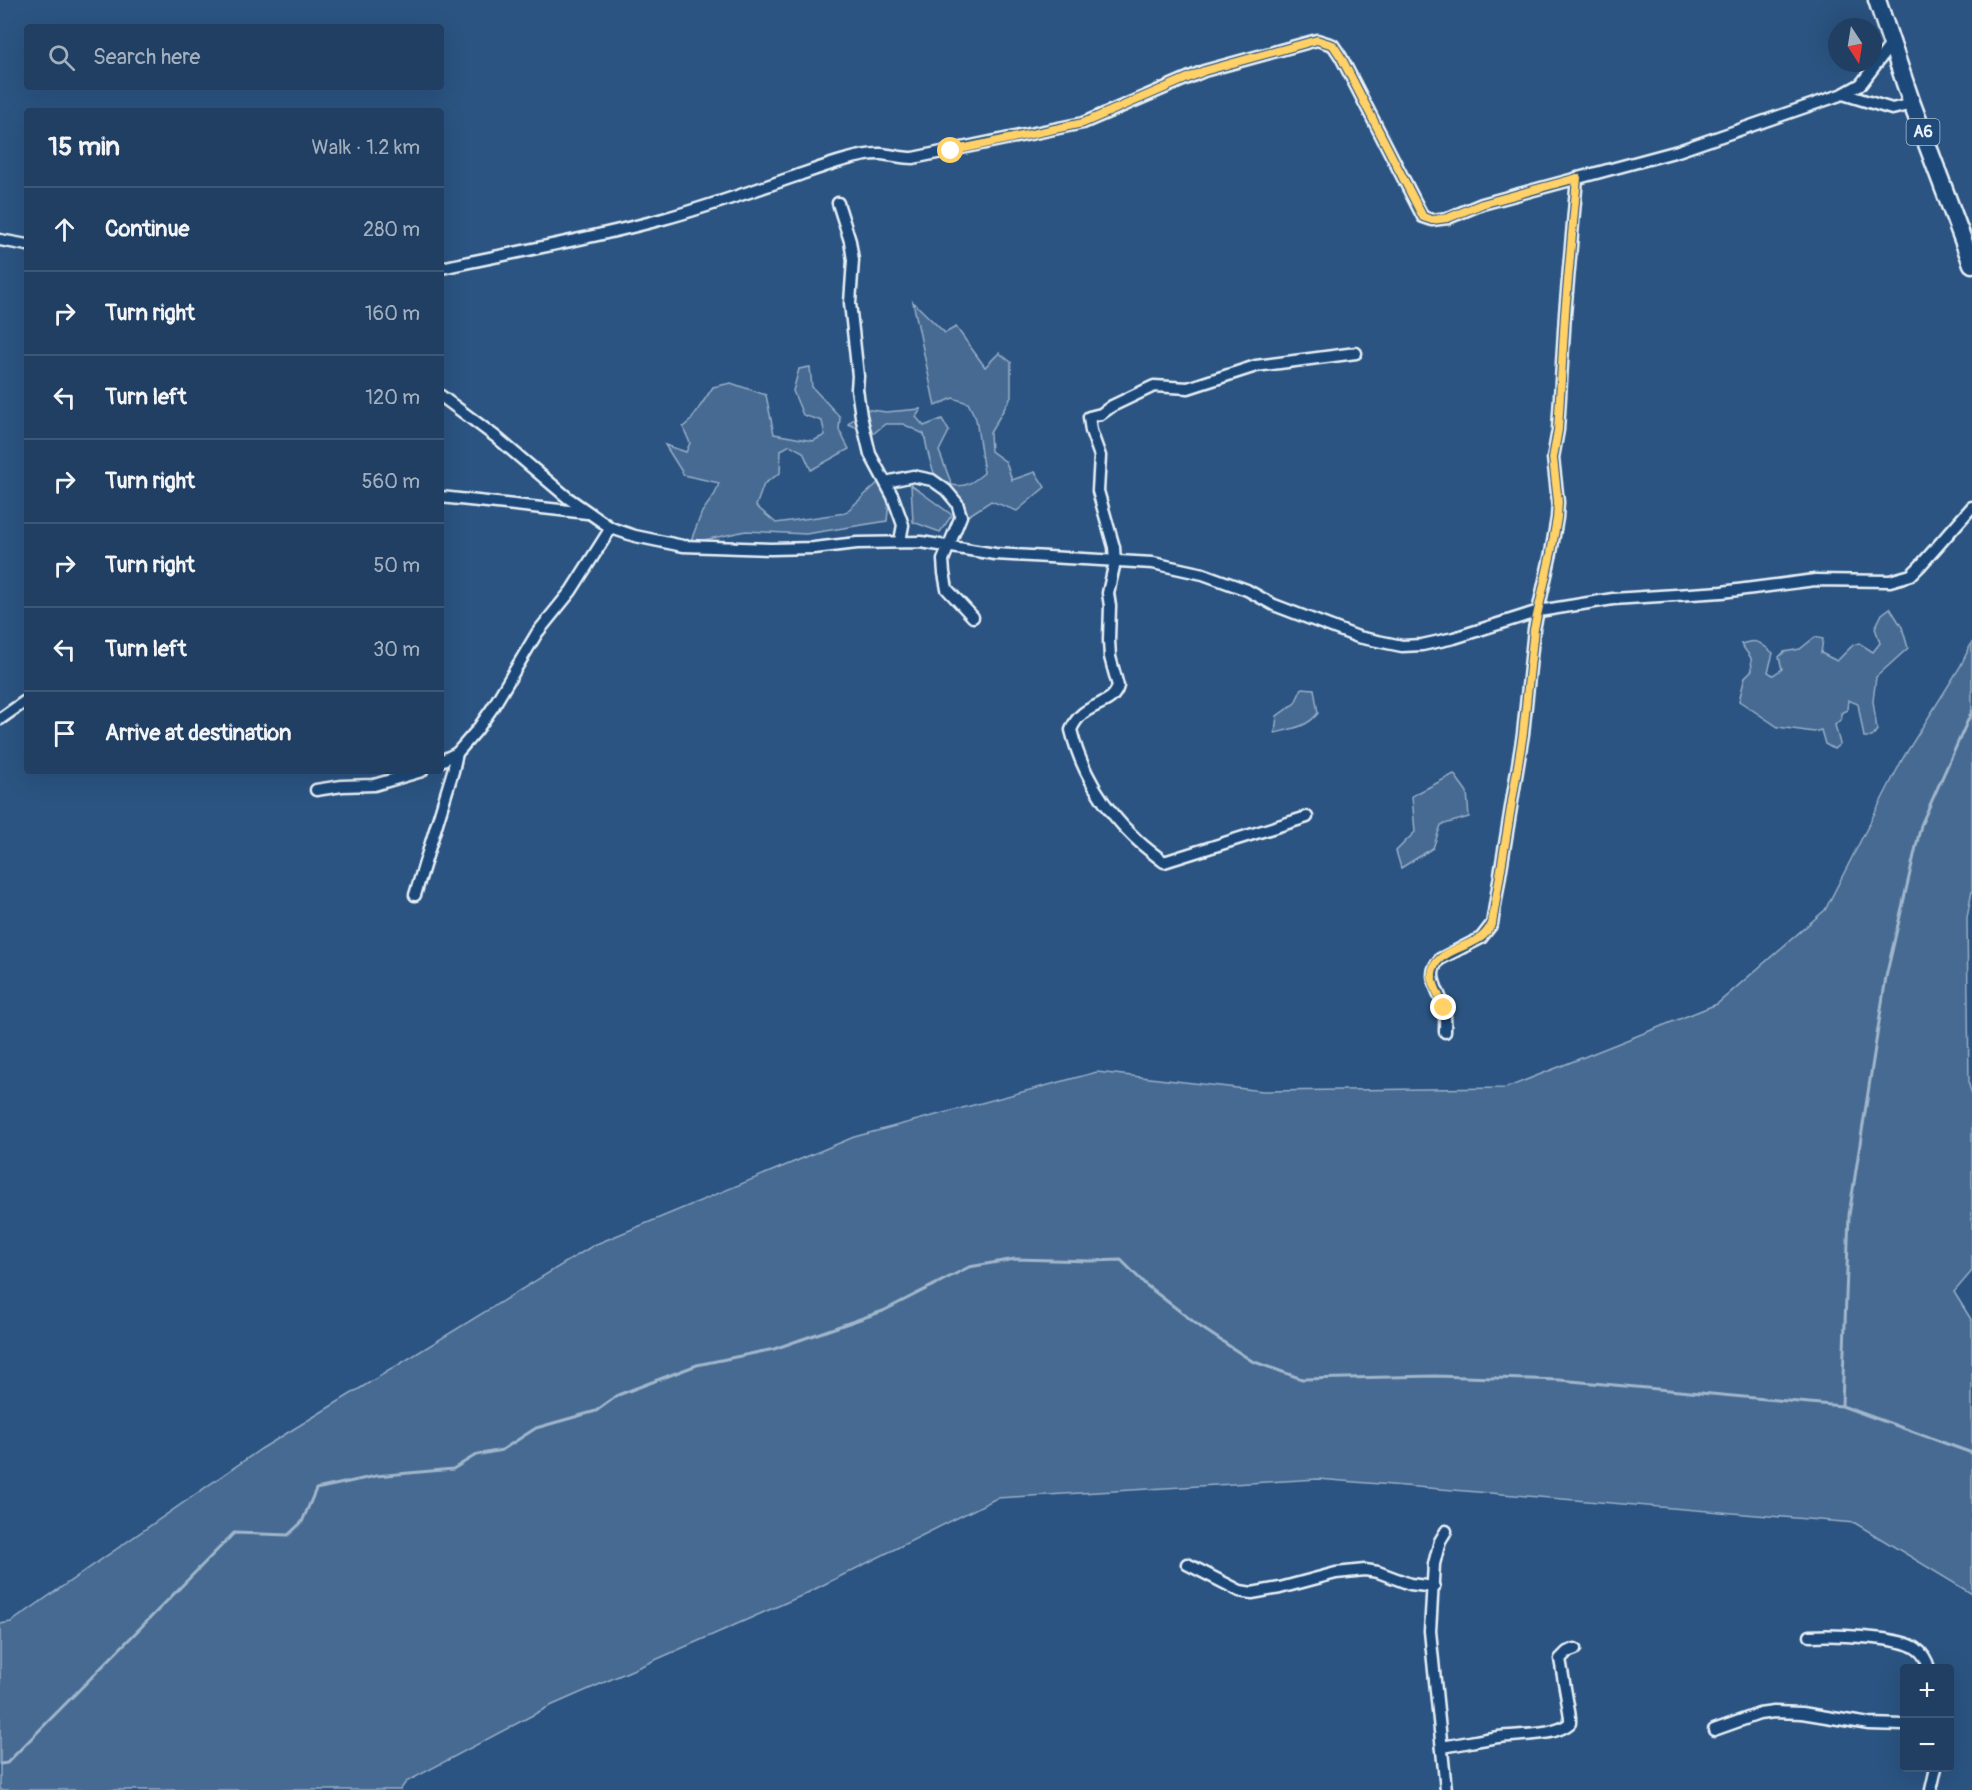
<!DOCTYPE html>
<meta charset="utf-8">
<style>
body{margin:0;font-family:Pangolin,sans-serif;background:#2d4a6b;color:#f1f3f6}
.controls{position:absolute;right:18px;bottom:18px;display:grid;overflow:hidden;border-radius:6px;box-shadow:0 6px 24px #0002}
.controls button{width:54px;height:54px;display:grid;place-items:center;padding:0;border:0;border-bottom:2px solid #3d5877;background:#203f62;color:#f1f3f6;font:30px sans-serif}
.compass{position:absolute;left:1828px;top:18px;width:54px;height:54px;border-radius:50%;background:#203f62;box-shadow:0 6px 24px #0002;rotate:168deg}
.stop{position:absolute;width:18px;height:18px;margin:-14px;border:4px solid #ffd166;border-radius:50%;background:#fff}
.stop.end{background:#ffd166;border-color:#fff;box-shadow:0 2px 6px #0008}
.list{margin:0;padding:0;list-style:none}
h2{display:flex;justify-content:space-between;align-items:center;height:78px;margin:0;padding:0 24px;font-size:26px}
h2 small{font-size:20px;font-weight:400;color:#a2afbe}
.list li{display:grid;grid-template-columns:39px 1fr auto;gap:18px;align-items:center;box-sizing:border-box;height:84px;padding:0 24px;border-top:2px solid #3d5877}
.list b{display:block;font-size:22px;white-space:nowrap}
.list em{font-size:20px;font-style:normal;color:#a2afbe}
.icon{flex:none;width:33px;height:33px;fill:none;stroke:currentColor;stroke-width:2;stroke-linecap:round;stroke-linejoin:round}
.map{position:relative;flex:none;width:1972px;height:1790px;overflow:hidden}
.search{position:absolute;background:#203f62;box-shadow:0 6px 24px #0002;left:24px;top:24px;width:420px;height:66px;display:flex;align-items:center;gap:15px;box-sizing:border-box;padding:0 21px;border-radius:6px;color:#a2afbe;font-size:22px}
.panel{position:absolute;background:#203f62;box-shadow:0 6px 24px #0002;left:24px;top:108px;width:420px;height:666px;border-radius:6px}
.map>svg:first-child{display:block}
.green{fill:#476b93;stroke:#98aec6;stroke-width:1.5}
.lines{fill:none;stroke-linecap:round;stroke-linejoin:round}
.stream{stroke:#a0b6cb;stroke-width:3}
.street-casing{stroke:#e8f1f8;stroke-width:15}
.primary-casing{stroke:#e8f1f8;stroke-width:21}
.street{stroke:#1f4a7a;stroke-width:10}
.primary{stroke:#1f4a7a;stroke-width:16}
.route{stroke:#ffd166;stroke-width:8}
.labels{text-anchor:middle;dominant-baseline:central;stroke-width:4.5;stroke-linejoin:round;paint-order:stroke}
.shield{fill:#1f4a7a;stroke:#acbfd2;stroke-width:1.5}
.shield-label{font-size:16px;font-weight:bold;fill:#e8f1f8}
</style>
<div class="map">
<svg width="1972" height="1790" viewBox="0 0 1972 1790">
<rect width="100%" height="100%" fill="#2b5482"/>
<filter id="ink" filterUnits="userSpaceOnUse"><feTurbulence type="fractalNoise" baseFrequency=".0167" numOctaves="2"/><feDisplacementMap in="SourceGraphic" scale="12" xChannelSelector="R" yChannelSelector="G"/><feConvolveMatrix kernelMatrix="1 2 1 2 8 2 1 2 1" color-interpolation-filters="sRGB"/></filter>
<g filter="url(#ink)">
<g class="green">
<path d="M913 302 945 333 956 327 985 367 999 353 1011 362V397L990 433 991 451 1006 462 1012 480 1035 472 1045 487 1017 511 991 501 968 516C961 494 955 499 941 484 931 474 927 447 924 434L903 424H885L873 434 848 424 865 409 886 412 921 409 916 417 924 426 942 419 949 431 939 451 952 485C966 488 973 482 984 473L976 419 968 403 953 398 935 406Z"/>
<polygon points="810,367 812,387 840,417 839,430 849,449 811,470 803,452 790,445 781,450 780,473 764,484 756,506 776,523 845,513 882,479 889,501 887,521 806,534 746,531 690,543 702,512 715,494 719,483 684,475 665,445 686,452 690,443 683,427 691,420 713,387 731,383 766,395 774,434 813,441 825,435 822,421 803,415 793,391 799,369"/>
<polygon points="911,485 952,515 940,532 913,522"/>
<path d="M1890 608 1902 627 1908 648 1876 677 1873 701 1877 730 1872 737H1864L1858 704 1848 700 1847 710 1841 713V719L1835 725 1840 744 1834 749 1825 744 1821 730 1814 732 1778 727 1739 701 1745 677 1752 670 1751 658 1741 644C1758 638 1760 643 1773 653L1768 672 1773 675 1782 669 1779 657 1784 652 1800 649 1815 637 1823 639 1821 653 1837 661 1853 645 1859 643 1873 652 1880 643 1875 628 1882 614Z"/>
<polygon points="1972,642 1972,891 1967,918 1969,1085 1972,1094 1972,1271 1954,1292 1972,1321 1972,1594 1855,1523 1318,1479 997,1498 801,1596 548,1707 406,1782 400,1790 0,1790 0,1624 11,1622 261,1449 594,1245 854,1137 1097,1072 1263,1091 1506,1088 1717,1004 1825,910 1903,758 1960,667"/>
<path d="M1302 688 1314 689 1318 713C1308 727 1291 729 1275 733L1277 716 1295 703Z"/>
<polygon points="1454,774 1467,792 1469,817 1441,825 1433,848 1401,868 1396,851 1415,832 1412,796"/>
</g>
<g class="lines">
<g class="stream">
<polyline points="1842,1405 1849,1215 1886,977 1921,825 1972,711"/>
<polyline points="0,1764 7,1763 234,1533 288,1535 302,1522 316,1489 376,1476 453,1469 476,1455 502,1450 536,1428 596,1411 618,1395 697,1365 774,1349 883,1311 969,1267 1015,1259 1090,1261 1121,1260 1146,1285 1199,1326 1252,1361 1302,1379 1435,1376 1560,1380 1842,1406 1972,1453"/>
</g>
<defs>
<g id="street">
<polyline points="1843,94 1892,109 1912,104"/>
<polyline points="838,203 850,241 853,260 850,303 858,376 857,389 861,416 870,454 893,497 903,525 900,541"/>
<polyline points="0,240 27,245"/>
<path d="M441 268C515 252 590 239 663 219 707 207 750 192 793 177 817 169 857 153 881 154 892 155 902 158 913 158L1083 123 1204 71 1317 40 1333 45 1341 57 1423 217 1432 220 1448 218 1482 204 1678 151 1843 94 1861 84 1892 43"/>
<polyline points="441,396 496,437 568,498 611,528 635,536 683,546 771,549 814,548 857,543 921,542 995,554 1153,563 1203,574 1247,590 1274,605 1358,637 1402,646 1422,645 1454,638 1539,611 1613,599 1722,592 1815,580 1890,581 1911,575 1920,566 1972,507"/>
<polyline points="886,482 913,476 932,480 946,490 957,503 961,516 943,560 944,573 947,589 973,617"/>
<polyline points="441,497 587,513"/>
<polyline points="0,719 27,700"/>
<polyline points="441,761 457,753 477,730 493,707 537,633 571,591 611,528"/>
<polyline points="316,790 342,786 374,785 422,771"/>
<path d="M1307 817 1164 862C1154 854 1144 847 1135 838 1104 809 1081 771 1071 730 1083 700 1112 709 1118 686L1110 657 1109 640 1110 606 1108 593 1115 562 1114 547 1098 491 1100 456 1091 431 1089 417 1101 414 1112 406 1154 386 1188 388 1256 366 1356 353"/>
<polyline points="415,895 453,771 457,753"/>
<path d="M1445 1032C1445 1024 1446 1017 1444 1008 1440 991 1424 975 1440 959L1481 938 1492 924 1523 734 1534 629 1551 553 1557 518 1558 502 1553 458 1558 430 1565 314 1577 178"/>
<polyline points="1446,1531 1440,1541 1434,1564 1430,1631 1446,1790"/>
<polyline points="1187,1564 1240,1591 1252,1593 1280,1588 1336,1573 1365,1570 1378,1572 1410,1584 1434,1587"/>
<path d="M1810 1636C1832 1635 1901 1636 1917 1649 1924 1654 1927 1661 1929 1668"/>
<polyline points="1714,1730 1759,1714 1774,1712 1802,1713 1869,1724 1904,1725"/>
<path d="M1442 1747C1461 1744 1479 1740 1498 1737 1517 1734 1555 1737 1570 1723V1717L1560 1659 1567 1652 1575 1649"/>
<polyline points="1931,1790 1936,1768"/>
</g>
<polyline id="primary" points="1877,0 1912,104 1972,264"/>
</defs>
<use href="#street" class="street-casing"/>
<use href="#primary" class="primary-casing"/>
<use href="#street" class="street"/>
<use href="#primary" class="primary"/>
</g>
</g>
<g class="lines" filter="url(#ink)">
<path class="route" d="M951 151 1083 123 1204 71 1317 40 1333 45 1341 57 1423 217 1432 220 1448 218 1482 204 1577 178 1565 314 1558 430 1553 458 1558 502 1557 518 1551 553 1534 629 1523 734 1492 924C1489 929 1486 934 1480 938 1465 948 1430 953 1432 977 1434 987 1440 998 1444 1008"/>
</g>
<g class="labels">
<rect class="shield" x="1906.5" y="119" width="33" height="26" rx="4.5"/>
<g class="shield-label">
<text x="1923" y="132">A6</text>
</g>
</g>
</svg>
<div class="controls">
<button>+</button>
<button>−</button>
</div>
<svg class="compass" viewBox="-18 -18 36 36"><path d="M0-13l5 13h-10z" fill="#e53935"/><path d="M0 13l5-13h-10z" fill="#a2afbe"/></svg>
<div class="stop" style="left:951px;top:151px"></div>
<div class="stop end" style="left:1444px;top:1008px"></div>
<div class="search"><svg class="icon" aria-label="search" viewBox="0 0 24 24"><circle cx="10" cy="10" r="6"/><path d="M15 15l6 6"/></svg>Search here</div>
<section class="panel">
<h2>15 min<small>Walk · 1.2 km</small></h2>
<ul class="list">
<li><svg class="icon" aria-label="ahead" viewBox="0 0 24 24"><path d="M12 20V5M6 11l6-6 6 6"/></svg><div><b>Continue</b></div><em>280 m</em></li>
<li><svg class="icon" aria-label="right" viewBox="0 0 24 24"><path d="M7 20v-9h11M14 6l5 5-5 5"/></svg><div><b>Turn right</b></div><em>160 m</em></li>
<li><svg class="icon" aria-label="left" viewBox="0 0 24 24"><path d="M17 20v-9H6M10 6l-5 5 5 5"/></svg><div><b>Turn left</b></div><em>120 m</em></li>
<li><svg class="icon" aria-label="right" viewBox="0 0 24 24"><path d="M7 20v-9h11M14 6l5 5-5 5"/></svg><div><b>Turn right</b></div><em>560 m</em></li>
<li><svg class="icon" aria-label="right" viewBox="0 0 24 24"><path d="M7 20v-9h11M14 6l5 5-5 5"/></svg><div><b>Turn right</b></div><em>50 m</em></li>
<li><svg class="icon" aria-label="left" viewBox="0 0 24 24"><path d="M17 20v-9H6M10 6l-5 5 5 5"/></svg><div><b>Turn left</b></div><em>30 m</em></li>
<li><svg class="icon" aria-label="arrive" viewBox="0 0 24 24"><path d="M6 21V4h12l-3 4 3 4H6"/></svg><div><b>Arrive at destination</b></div></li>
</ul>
</section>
</div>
